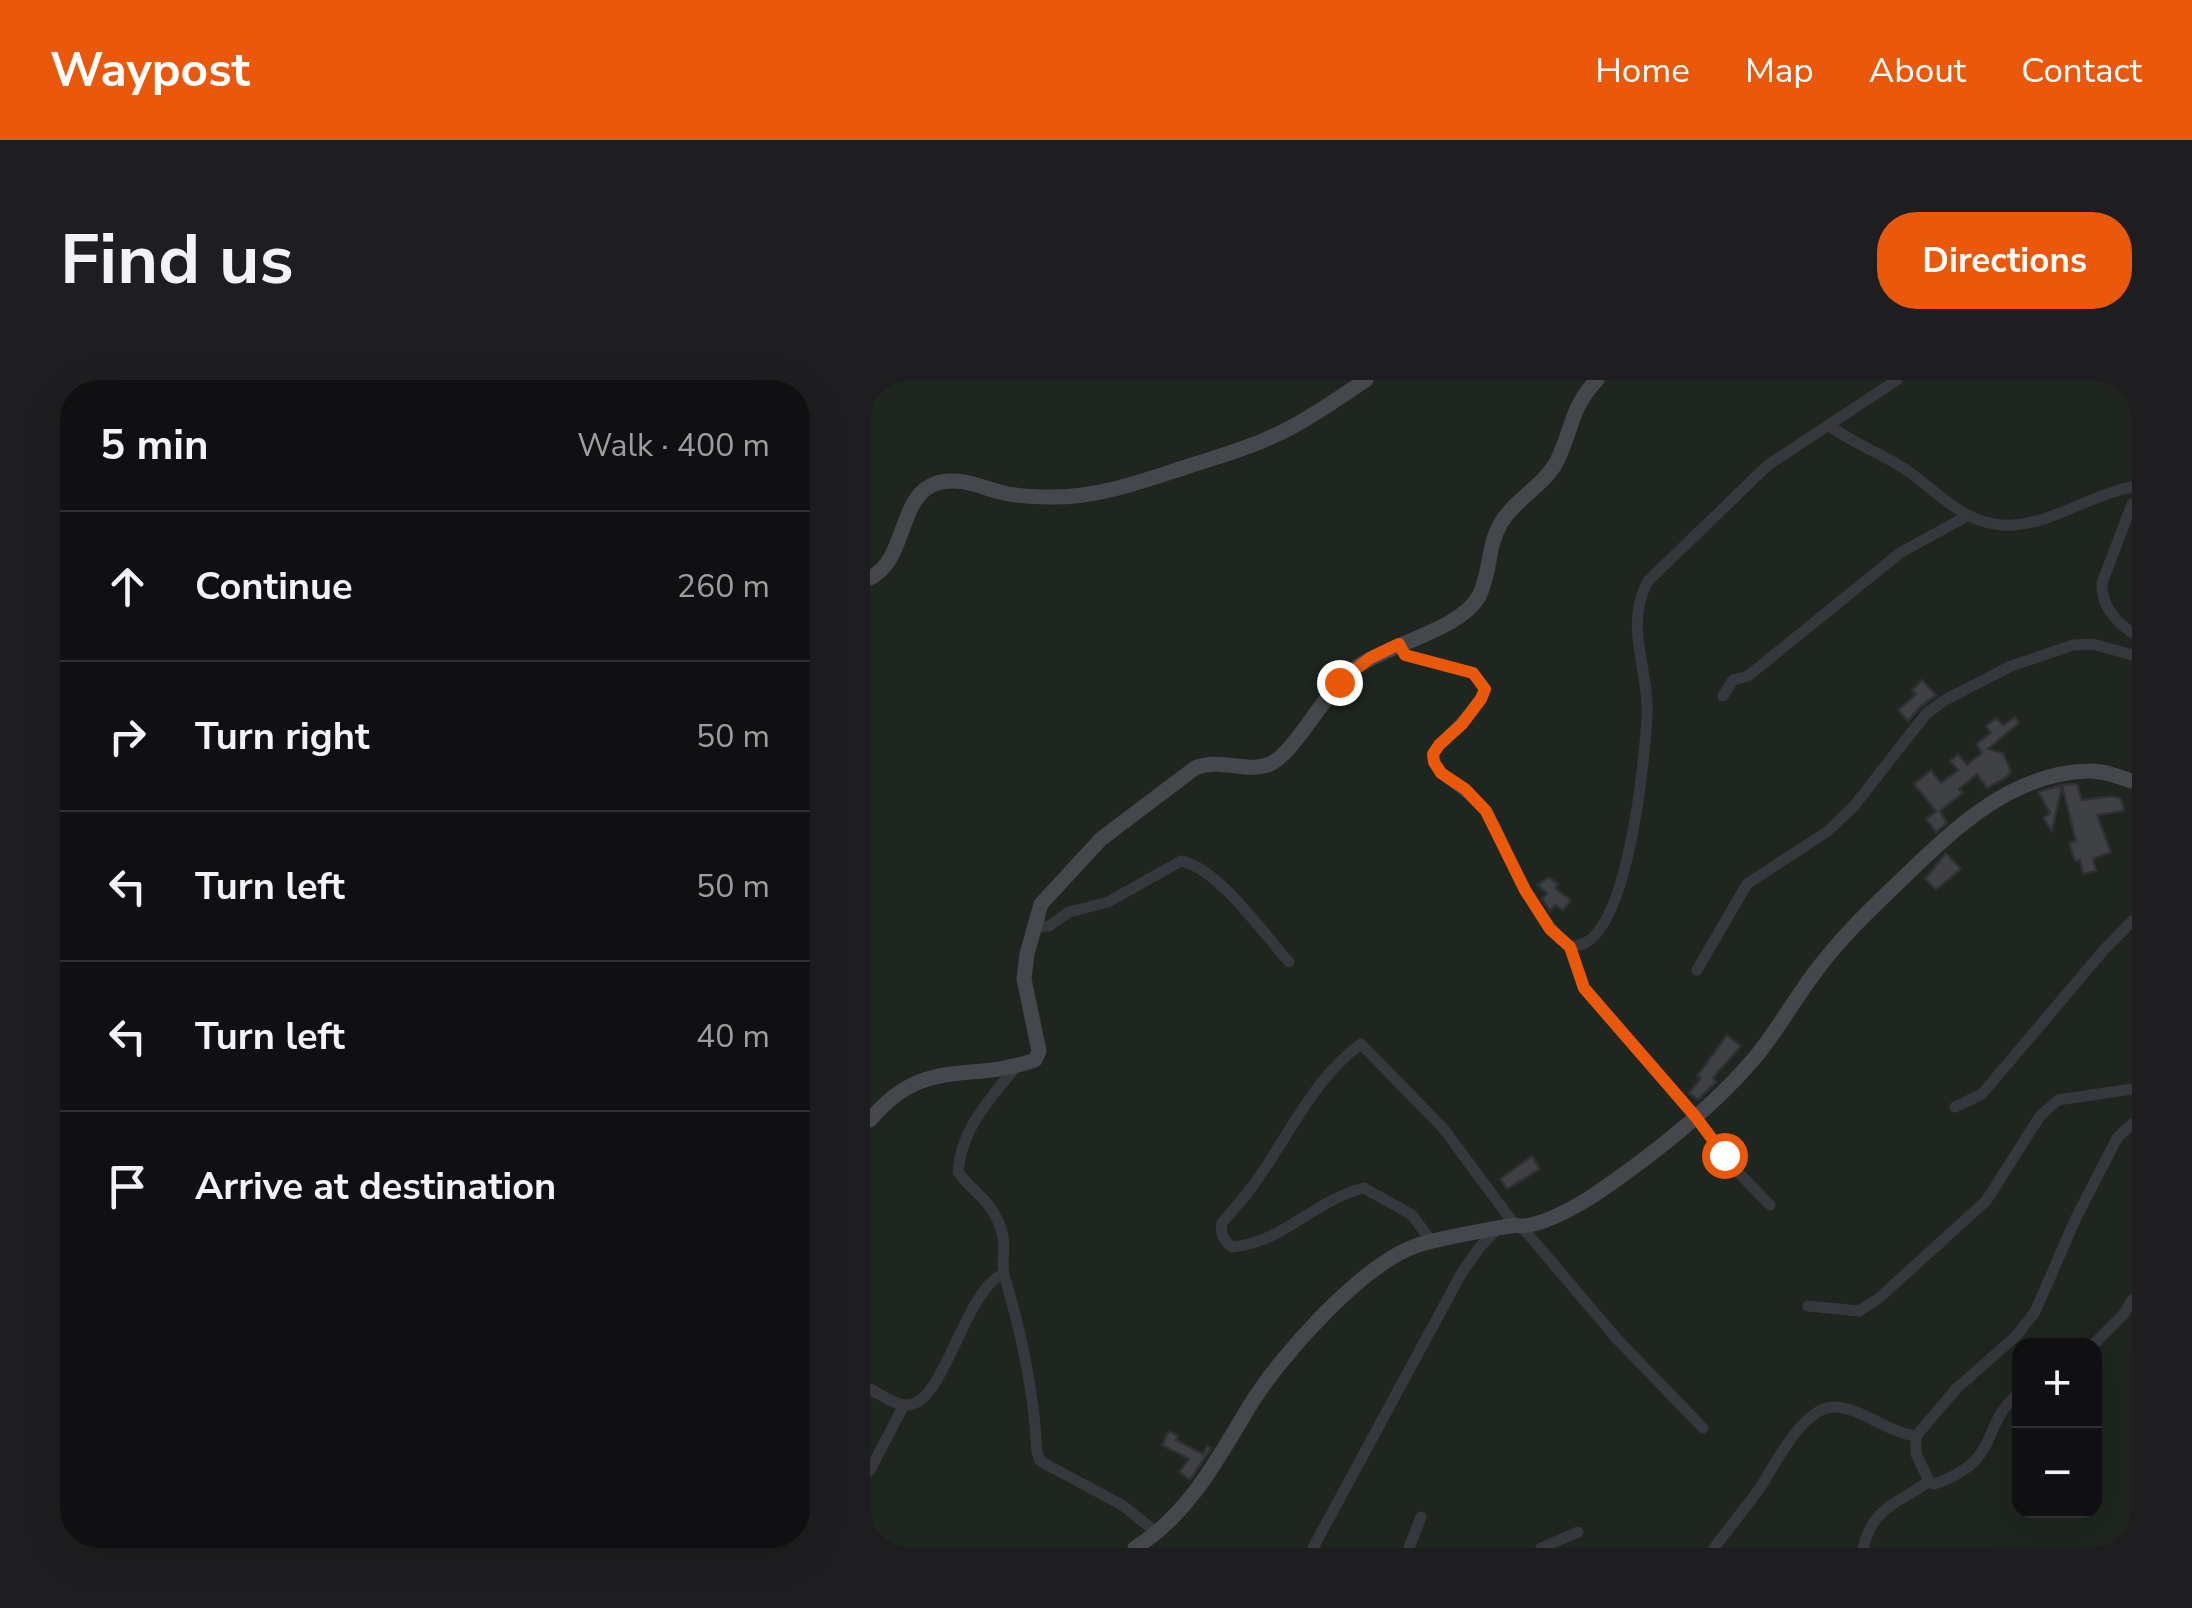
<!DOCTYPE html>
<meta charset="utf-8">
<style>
body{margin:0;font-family:"Nunito Sans",sans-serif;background:#1e1e20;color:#f1f3f6}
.controls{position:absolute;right:30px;bottom:30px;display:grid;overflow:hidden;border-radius:20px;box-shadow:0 10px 40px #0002}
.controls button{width:90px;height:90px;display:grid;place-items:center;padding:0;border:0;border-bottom:2px solid #303032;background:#101012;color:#f1f3f6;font:50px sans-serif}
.stop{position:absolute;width:30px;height:30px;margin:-22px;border:8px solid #ea580c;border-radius:50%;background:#fff}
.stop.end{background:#ea580c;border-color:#fff;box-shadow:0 2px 10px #0008}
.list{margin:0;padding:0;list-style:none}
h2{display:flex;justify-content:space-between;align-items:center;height:130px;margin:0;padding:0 40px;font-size:42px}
h2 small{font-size:32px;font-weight:400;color:#9c9d9f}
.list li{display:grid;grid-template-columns:65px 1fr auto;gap:30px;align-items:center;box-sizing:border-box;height:150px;padding:0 40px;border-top:2px solid #303032}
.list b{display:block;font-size:38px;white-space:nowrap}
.list em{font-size:32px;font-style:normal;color:#9c9d9f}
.icon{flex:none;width:55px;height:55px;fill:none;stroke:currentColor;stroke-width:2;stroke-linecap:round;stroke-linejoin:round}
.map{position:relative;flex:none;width:1262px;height:1168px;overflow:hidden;border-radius:40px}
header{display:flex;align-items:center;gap:60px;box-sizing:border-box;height:140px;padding:0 50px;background:#ea580c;color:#fff}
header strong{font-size:48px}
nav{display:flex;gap:55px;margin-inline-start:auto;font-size:35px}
.intro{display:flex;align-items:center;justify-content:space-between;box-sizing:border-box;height:240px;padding:0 60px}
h1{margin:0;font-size:70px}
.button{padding:25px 45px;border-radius:40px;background:#ea580c;color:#fff;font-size:35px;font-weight:700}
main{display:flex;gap:60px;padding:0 60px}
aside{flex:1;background:#101012;border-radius:40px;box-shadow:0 10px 40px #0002}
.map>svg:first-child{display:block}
.green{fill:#1e261f;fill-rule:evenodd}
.building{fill:#404145;stroke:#303034;stroke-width:2.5}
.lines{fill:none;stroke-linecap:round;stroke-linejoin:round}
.street{stroke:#37383d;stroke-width:11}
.secondary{stroke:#45474d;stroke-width:15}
.route{stroke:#ea580c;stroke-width:12}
</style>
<header>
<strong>Waypost</strong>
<nav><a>Home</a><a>Map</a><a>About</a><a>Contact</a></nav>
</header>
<div class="intro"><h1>Find us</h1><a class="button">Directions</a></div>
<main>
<aside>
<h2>5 min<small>Walk · 400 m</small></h2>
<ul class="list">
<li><svg class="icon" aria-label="ahead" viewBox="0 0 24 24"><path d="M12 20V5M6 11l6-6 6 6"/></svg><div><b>Continue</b></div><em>260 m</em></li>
<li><svg class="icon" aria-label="right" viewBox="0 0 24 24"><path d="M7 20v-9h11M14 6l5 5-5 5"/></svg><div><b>Turn right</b></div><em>50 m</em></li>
<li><svg class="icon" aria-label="left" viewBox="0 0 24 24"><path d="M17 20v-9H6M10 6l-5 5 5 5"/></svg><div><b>Turn left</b></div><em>50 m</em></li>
<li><svg class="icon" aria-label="left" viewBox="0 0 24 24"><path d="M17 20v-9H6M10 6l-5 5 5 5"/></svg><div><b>Turn left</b></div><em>40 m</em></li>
<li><svg class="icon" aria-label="arrive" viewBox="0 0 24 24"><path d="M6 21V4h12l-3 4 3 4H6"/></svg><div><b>Arrive at destination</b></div></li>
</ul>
</aside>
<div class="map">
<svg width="1262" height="1168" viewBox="0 0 1262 1168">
<rect width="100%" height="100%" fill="#161618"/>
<path class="green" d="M0 0H1262V1168H0ZM1150 966H1224V1130H1150Z"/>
<g class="building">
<polygon points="1052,300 1066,315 1050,327 1038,341 1028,330 1046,314 1042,310"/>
<polygon points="1145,337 1149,343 1118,369 1133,373 1141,391 1137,397 1117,408 1107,394 1089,409 1093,413 1070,431 1077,443 1066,452 1056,439 1066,431 1044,404 1061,390 1071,403 1088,390 1080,381 1088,374 1097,385 1112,373 1106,364 1121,353 1116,346 1126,338 1133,345"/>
<polygon points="1207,404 1212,420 1243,416 1251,419 1254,431 1227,435 1241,472 1223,479 1226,491 1213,494 1210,480 1205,481 1199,463 1206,461 1192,406 1182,451 1173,438 1180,433 1168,412 1192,405"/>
<polygon points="1076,473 1091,489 1066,510 1055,499"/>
<polygon points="679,497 688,504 685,508 701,520 693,530 685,525 680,531 672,519 677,513 667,505"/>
<polygon points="857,655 871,666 843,698 846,702 828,720 819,713 831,698 827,696"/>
<polygon points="662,776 670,789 637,809 630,799"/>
<polygon points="299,1051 308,1056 306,1060 333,1074 337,1066 341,1068 320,1100 309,1092 319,1079 292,1065"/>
</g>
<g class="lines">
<g class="street">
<path d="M960 46C984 64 1011 73 1035 89 1070 113 1096 148 1143 145 1182 143 1223 114 1262 107"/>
<path d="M1262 124 1232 203C1231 226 1245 240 1262 253"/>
<path d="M529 264 535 275 603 293 615 309C607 330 565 366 563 375 560 393 605 415 615 430 623 440 627 453 633 464 651 502 668 539 700 567 705 566 711 565 715 563 759 540 774 384 777 337 780 290 753 247 778 201L898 85 1027 0"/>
<polyline points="853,316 863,300 878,296 1030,173 1097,136"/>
<path d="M163 548 179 546 199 532 238 522 311 481C348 488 394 554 419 582"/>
<polyline points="700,567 714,609 825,736 862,786 900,825"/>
<polyline points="827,590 877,504 958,451 984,426 1056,334 1075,320 1141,286 1203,265 1223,264 1262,275"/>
<path d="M145 688C119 720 91 749 88 792 100 809 119 820 127 839 140 865 129 878 135 898 152 955 164 1013 167 1072L170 1081 252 1125 286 1152"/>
<polyline points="1085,727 1112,714 1233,571 1262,541"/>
<polyline points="652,847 747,959 833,1048"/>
<path d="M562 862 542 835 494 808C446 819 413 863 362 867 353 860 350 854 352 843 362 831 373 819 382 807 417 760 442 699 491 664L573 748 645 845"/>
<polyline points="938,926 989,931 1008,919 1116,821 1170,736 1188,720 1262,709"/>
<polyline points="1222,966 1253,935 1262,920"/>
<path d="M0 1009C11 1014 22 1024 35 1025 74 1029 93 911 133 894"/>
<polyline points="1046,1056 1086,1009 1146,956 1165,932 1206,838 1247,758 1262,744"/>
<polyline points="0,1090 34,1025"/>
<polyline points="443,1168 591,894 609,868 629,847"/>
<polyline points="539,1168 551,1137"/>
<polyline points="671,1168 708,1152"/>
<path d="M844 1168C858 1149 873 1131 887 1112 904 1088 932 1026 965 1027 992 1028 1016 1052 1046 1056V1074L1059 1101"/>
<path d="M993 1168C1004 1125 1027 1125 1059 1101L1064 1104C1134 1080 1108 1046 1150 1012"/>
</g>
<g class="secondary">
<path d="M0 198C38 179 27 116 67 103 90 96 112 108 134 113 148 116 165 117 179 117 228 118 273 101 319 86 350 76 382 67 412 52 441 38 468 18 496 0"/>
<path d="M0 740C54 675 97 704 165 680L169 671 154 599 157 574 171 524 231 459 325 388C351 377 377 394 400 384 425 373 457 308 485 288 516 265 592 249 609 216 621 193 617 166 631 143 645 119 674 106 687 81 702 51 701 26 727 0"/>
<path d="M265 1168C319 1134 347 1080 379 1027 409 977 492 884 548 865 574 857 617 850 645 845 663 851 705 827 721 817 778 779 844 727 888 674 910 646 927 615 949 587 974 554 1003 527 1032 499 1084 449 1141 393 1218 391 1233 390 1248 397 1262 401"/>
</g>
</g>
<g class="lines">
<polyline class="route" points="469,302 500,278 529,264 535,275 603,293 615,309 611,319 592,344 569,365 563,374 564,382 571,393 595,409 616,431 655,510 680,549 700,567 714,608 825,736 854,775"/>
</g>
</svg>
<div class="controls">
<button>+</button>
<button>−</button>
</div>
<div class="stop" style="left:854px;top:775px"></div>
<div class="stop end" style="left:469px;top:302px"></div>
</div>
</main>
